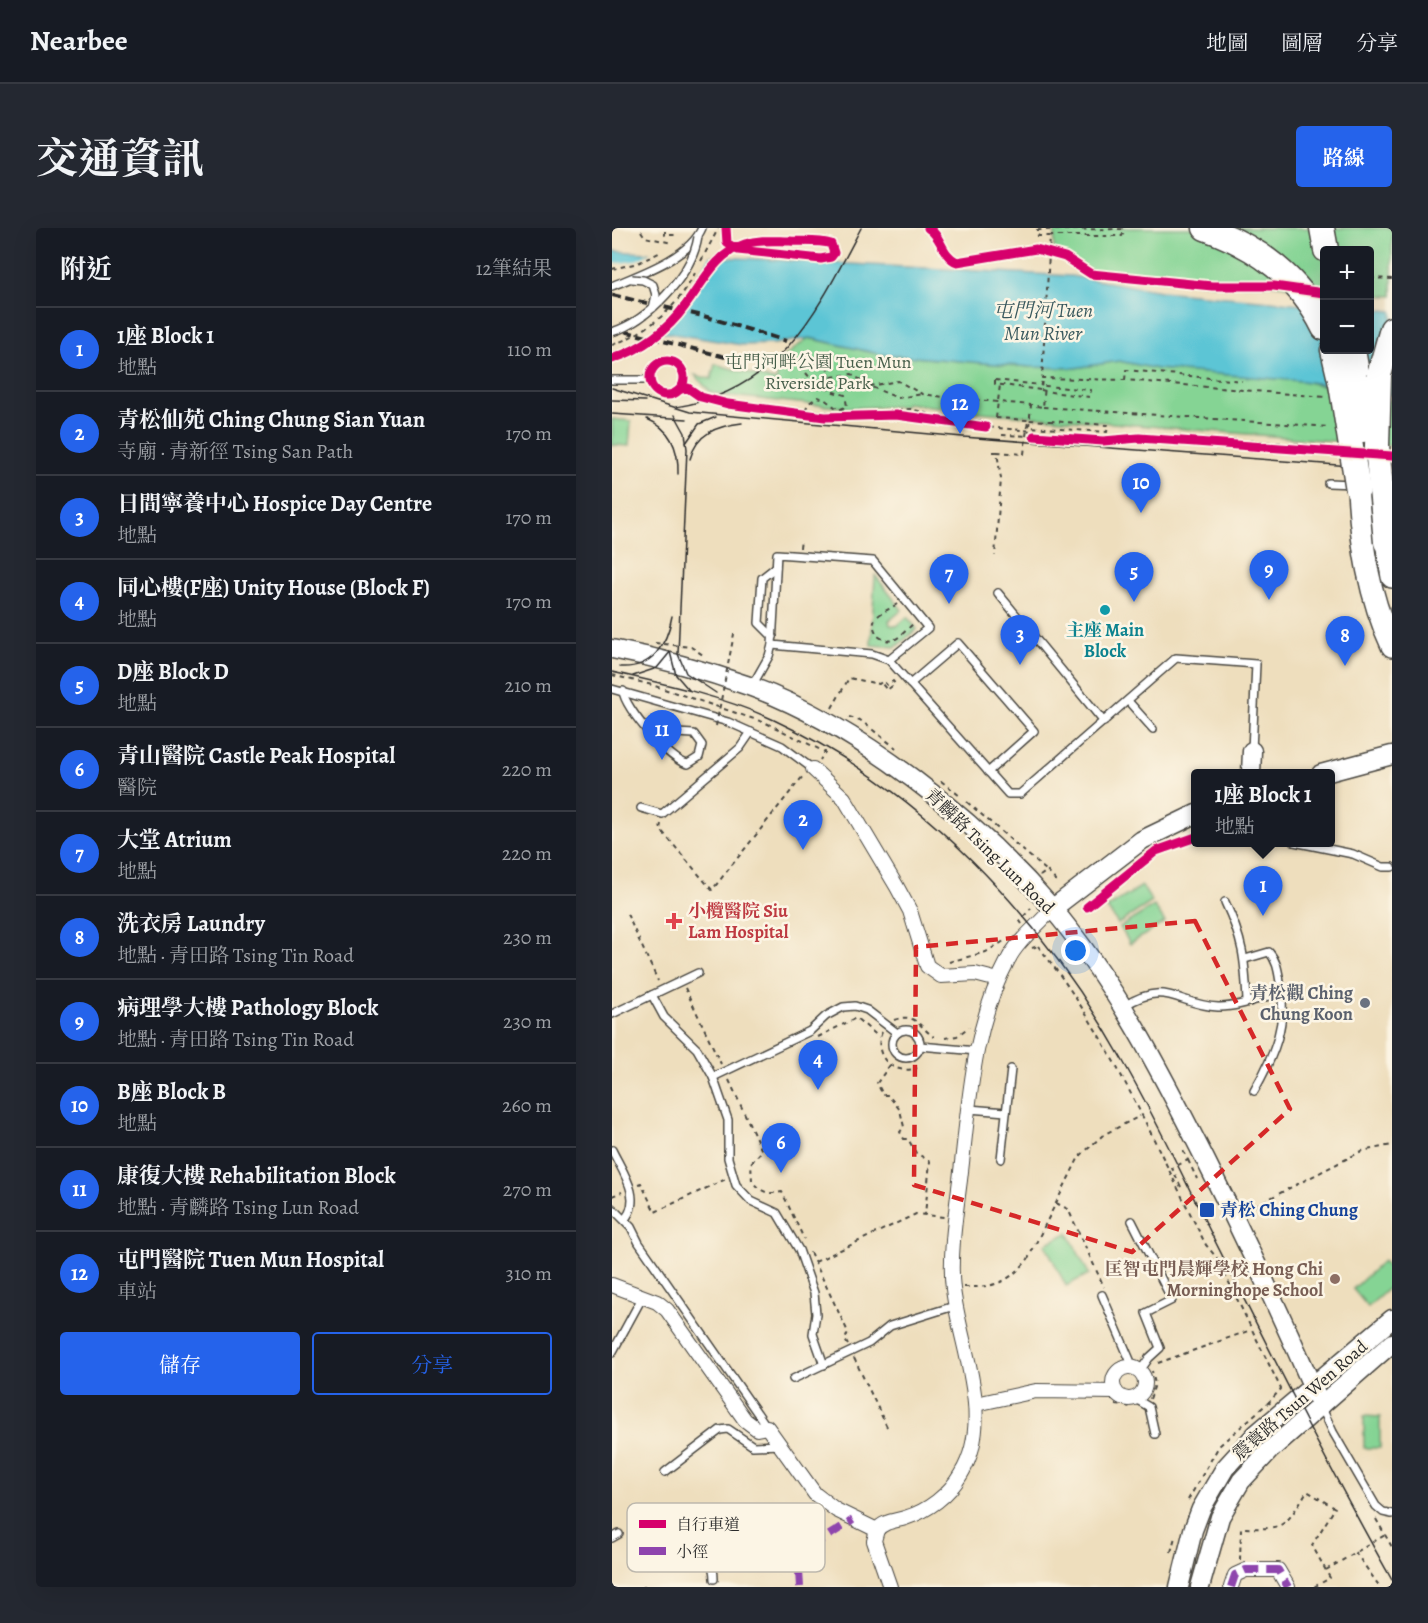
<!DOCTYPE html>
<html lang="zh-TW">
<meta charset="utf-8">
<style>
body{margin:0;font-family:Alegreya,"Noto Serif TC",serif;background:#242831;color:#f1f3f6}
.controls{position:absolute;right:18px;top:18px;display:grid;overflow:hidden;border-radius:6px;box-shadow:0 6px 24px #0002}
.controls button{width:54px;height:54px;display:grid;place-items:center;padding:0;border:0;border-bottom:2px solid #363941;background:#171b24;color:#f1f3f6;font:30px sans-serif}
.you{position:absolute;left:464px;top:723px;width:21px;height:21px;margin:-15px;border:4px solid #fff;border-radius:50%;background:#1a73e8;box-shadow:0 0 0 9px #1a73e833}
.badge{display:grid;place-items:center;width:39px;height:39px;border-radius:50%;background:#2563eb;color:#fff;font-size:20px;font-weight:700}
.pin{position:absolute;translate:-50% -50px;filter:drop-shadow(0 2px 3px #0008)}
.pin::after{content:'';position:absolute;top:32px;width:21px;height:18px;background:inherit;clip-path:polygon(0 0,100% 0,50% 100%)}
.popup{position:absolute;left:579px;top:541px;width:144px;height:78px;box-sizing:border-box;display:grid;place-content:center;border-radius:6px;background:#171b24;filter:drop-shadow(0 2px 4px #0005);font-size:20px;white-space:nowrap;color:#9ea1a6}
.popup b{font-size:22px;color:#f1f3f6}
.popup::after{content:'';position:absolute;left:50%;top:100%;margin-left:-12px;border:12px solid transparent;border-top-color:#171b24}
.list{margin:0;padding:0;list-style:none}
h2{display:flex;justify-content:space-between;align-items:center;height:78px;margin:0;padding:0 24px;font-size:26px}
h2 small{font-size:20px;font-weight:400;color:#9ea1a6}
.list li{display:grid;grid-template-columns:39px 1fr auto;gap:18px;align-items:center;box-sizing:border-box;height:84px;padding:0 24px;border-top:2px solid #363941}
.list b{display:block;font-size:22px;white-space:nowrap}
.list p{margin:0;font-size:20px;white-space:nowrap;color:#9ea1a6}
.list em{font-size:20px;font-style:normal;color:#9ea1a6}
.actions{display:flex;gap:12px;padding:18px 24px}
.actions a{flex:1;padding:14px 0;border:2px solid #2563eb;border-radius:6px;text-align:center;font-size:21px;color:#2563eb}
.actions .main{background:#2563eb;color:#fff}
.map{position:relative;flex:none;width:780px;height:1359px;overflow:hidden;border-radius:6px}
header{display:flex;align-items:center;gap:36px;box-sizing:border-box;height:84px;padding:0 30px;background:#171b24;border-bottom:2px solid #363941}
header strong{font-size:28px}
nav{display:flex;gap:33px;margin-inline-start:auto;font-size:21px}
.intro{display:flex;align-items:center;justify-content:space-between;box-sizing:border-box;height:144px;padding:0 36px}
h1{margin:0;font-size:42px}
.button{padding:15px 27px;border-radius:6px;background:#2563eb;color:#fff;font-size:21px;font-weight:700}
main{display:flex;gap:36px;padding:0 36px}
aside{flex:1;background:#171b24;border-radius:6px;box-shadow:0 6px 24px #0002}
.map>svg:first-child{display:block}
.green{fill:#85d494;stroke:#588060;stroke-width:1.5}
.water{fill:#5bc5d5;stroke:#437880;stroke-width:1.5}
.pier{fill:#eedebd}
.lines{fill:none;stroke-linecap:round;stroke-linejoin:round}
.lane-casing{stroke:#484641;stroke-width:10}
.street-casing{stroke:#484641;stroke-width:16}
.secondary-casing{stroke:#484641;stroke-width:21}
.primary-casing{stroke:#484641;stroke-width:24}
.highway-casing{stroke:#484641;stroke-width:27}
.path{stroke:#484641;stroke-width:2;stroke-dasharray:4.5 4.5;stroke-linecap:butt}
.lane{stroke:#fff;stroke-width:7}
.street{stroke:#fff;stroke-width:14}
.secondary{stroke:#fff;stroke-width:18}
.primary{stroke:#fff;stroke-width:21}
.highway{stroke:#fff;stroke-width:24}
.tram{stroke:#2b2b2b;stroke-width:1.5}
.rail{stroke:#2b2b2b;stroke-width:4;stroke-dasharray:9 4.5;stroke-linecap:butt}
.lane-bridge-casing{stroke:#484641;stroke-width:10;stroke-linecap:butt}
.highway-bridge-casing{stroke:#484641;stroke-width:27;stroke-linecap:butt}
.path-bridge{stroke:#484641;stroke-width:2;stroke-dasharray:4.5 4.5;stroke-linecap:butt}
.lane-bridge{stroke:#fff;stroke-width:7}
.highway-bridge{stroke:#fff;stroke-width:24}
.quiet{stroke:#8e44ad;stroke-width:8;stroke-dasharray:15 8;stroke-linecap:butt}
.cycleway-casing{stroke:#fcf5e5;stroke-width:13}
.cycleway{stroke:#d6006c;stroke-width:9}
.marked{fill:none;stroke:#d62828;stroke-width:4.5;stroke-dasharray:12 8;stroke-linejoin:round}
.culture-dot{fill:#0f9aa8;stroke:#fcf5e5;stroke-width:2}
.health-dot{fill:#e0444e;stroke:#fcf5e5;stroke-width:2}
.worship-dot{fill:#6b7280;stroke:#fcf5e5;stroke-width:2}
.transit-dot{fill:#1a4fb4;stroke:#fcf5e5;stroke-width:2}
.education-dot{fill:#8d6e63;stroke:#fcf5e5;stroke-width:2}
.labels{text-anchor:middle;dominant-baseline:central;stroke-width:5;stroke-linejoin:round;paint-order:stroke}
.park-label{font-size:18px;fill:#465e4a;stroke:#fcf5e5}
.culture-label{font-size:18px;font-weight:bold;fill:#0d838f;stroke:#fcf5e5}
.street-label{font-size:18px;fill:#2b2b2b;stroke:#fcf5e5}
.health-label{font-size:18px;font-weight:bold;fill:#be3a42;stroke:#fcf5e5;text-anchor:start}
.worship-label{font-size:18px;font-weight:bold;fill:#5b616d;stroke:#fcf5e5;text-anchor:end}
.transit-label{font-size:18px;font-weight:bold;fill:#164399;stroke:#fcf5e5;text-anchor:start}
.education-label{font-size:18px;font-weight:bold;fill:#785e54;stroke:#fcf5e5;text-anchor:end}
.water-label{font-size:20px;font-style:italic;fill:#39595e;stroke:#fcf5e5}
.key{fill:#fcf5e5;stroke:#bdb8ad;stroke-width:1.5}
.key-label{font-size:16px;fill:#2b2b2b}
</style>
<header>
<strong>Nearbee</strong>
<nav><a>地圖</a><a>圖層</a><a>分享</a></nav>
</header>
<div class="intro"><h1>交通資訊</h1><a class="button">路線</a></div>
<main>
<aside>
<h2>附近<small>12筆結果</small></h2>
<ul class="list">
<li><span class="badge">1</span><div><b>1座 Block 1</b><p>地點</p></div><em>110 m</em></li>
<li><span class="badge">2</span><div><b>青松仙苑 Ching Chung Sian Yuan</b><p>寺廟 · 青新徑 Tsing San Path</p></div><em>170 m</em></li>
<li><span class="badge">3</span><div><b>日間寧養中心 Hospice Day Centre</b><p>地點</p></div><em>170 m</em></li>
<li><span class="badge">4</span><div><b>同心樓(F座) Unity House (Block F)</b><p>地點</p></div><em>170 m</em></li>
<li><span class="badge">5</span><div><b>D座 Block D</b><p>地點</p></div><em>210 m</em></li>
<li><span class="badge">6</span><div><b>青山醫院 Castle Peak Hospital</b><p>醫院</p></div><em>220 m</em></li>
<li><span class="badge">7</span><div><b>大堂 Atrium</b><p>地點</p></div><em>220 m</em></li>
<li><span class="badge">8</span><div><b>洗衣房 Laundry</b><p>地點 · 青田路 Tsing Tin Road</p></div><em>230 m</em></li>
<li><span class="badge">9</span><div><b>病理學大樓 Pathology Block</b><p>地點 · 青田路 Tsing Tin Road</p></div><em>230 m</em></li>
<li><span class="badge">10</span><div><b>B座 Block B</b><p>地點</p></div><em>260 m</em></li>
<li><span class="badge">11</span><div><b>康復大樓 Rehabilitation Block</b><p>地點 · 青麟路 Tsing Lun Road</p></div><em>270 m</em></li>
<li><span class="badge">12</span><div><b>屯門醫院 Tuen Mun Hospital</b><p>車站</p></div><em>310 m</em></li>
</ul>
<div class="actions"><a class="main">儲存</a><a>分享</a></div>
</aside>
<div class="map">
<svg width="780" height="1359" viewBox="0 0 780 1359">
<rect width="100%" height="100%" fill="#fcf5e5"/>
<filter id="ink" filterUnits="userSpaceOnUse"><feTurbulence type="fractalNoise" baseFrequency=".0167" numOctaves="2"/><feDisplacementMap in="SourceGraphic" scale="12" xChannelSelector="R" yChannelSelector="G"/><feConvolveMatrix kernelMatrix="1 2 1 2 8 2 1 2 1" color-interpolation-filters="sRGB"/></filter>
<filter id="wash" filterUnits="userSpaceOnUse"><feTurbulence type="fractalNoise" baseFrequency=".008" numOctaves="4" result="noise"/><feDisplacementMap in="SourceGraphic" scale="24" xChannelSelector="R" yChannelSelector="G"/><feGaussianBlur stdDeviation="1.35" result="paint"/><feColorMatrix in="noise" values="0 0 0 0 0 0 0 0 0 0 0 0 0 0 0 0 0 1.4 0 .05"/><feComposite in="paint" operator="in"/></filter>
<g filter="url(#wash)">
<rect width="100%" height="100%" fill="#eedebd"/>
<g class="green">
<polygon points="443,0 780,0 780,68 758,67 758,22 712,22 712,63 660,56 603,56 478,43 454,27 442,23"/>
<polygon points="196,110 267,126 418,139 463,140 507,133 545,141 690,153 780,173 780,218 367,184 294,175 293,178 235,180 109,167 98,164 83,147 99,151 103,136 164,153 168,132"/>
<polygon points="0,191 19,193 17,218 0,217"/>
<polygon points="263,347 290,382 277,393 278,397 285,398 295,389 305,401 284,419 259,417"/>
<polygon points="530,658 540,674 506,696 495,680"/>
<polygon points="542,678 553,694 518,716 508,699"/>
<polygon points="456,1005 477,1046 454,1058 433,1016"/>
<polygon points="771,1033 780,1043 780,1057 756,1079 741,1061"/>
<polygon points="752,1188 768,1189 768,1220 752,1220"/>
</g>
<polygon class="water" points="0,23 459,48 549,63 712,78 712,122 758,122 758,81 780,83 780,167 690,153 545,141 507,133 463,140 418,139 267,126 198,110 162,116 130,117 0,96"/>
<polygon class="pier" points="43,23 99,27 72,71 59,87 38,105 0,99 0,36 22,33"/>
</g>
<g filter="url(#ink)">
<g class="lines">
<defs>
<g id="lane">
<path d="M0 58C28 46 77 30 90 0"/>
<circle cx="55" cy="150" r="17"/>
<polyline points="0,152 37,152"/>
<polyline points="716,255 742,256"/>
<polyline points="386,365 492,494"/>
<polyline points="161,409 147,395 150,350 164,339"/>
<polyline points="160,417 260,426 277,432 396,566 408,566 564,430 644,436 640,522"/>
<polyline points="298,456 346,415 422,503 376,544"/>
<polyline points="140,458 157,428 160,417 165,326 261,333 316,400 277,432"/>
<polyline points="0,461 116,494 170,518 201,541"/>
<path d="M11 463C12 480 59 534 76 536L87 529 90 517 82 506 45 504 32 497"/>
<polyline points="517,474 541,501"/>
<polyline points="29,580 50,586 128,520 139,504"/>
<polyline points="682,614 741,626 771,639 780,639"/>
<path d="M613 674C631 712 633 731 635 773"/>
<path d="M633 731 657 724C665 733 666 742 668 754 676 795 662 828 642 863"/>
<polyline points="40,767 52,789 85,821 101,849 116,892 116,930 124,957 139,973 165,985 187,1022 202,1065 204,1086 201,1106 212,1137"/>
<path d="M512 778C556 751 565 777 606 779 626 780 650 769 670 764"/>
<polyline points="0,786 86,745"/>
<circle cx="294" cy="816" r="14"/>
<polyline points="308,818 365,823"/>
<polyline points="101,849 198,803 214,788 231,779 243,778 255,782 285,805"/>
<polyline points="357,881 394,884"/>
<path d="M0 922C10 943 31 970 13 991"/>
<polyline points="389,931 399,841"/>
<polyline points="0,980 19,999 27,1015 155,1199"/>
<polyline points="520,993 560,1072 534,1085 548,1120 537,1130 528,1143"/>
<polyline points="490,1067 521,1139"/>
<polyline points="0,1125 31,1068"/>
<polyline points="181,1151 257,1115 278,1098 339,1079"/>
<polyline points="522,1170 537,1179 543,1206"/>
<polyline points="709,1178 721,1204 764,1278 771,1284 780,1286"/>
<polyline points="53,1244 108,1202 116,1201 141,1218 169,1217"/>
<path d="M23 1300C40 1297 87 1319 97 1333 101 1338 102 1344 102 1351"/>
<polyline points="0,1310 7,1306"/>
</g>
<g id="street">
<polyline points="201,541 232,570 285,659 298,683 315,738 329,748 363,746 386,752"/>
<polyline points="0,1057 45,1074 55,1082 133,1192 145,1201 155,1199 203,1266 224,1282 265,1302"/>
<circle cx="517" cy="1155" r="16"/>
<polyline points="364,1176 424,1163 504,1164"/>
<path d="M265 1302C272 1293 283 1293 293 1290 316 1283 337 1267 349 1246 383 1190 348 1120 341 1061 337 1030 344 983 348 952 357 878 360 799 396 732 406 712 426 698 440 681"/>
<polyline points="265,1302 262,1313 278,1359"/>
<polyline points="619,1359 623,1347 634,1342 666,1342 676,1359"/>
</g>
<g id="secondary">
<path d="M0 421C47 430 92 442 137 458 246 497 364 592 439 679 503 754 549 844 593 931 634 1012 673 1095 709 1178"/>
<polyline points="639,546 640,523"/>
<polyline points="709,546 780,527"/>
<polyline points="440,681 530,612 584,586"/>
<polyline points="567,1359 581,1302 589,1281 613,1240 644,1206 780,1091"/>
<polyline points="588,1359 608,1289 629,1253 658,1222 780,1115"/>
</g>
<g id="primary">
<path d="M746 262C749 316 757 369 780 418"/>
<polyline points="774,314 780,349"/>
</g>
<g id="highway">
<path d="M593 0C646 19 687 49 712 100"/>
<polyline points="710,0 714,22"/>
<polyline points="721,122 729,156"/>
<polyline points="741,122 747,156"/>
<polyline points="767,147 780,101"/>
</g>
</defs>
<use href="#lane" class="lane-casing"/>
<use href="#street" class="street-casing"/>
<use href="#secondary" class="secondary-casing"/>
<use href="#primary" class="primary-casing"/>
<use href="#highway" class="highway-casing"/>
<g class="path">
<polyline points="29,3 33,9 60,15"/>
<polyline points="53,3 53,7 67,7"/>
<polyline points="438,8 426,8 425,2 510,1 512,4 510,8 438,8 430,150 513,152 713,169"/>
<polyline points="0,41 26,35 49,24"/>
<polyline points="758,50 780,51"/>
<polyline points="215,137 218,150"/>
<polyline points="383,152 383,156 429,162 430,150"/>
<polyline points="383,152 429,157"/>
<polyline points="513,152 514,142 630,153"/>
<polyline points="257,158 286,153 310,166 339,170"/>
<polyline points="429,162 439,164"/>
<polyline points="354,171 419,177"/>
<polyline points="169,179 228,185 299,181 333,190 374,193 374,199 491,209 525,205 720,218"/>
<polyline points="431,179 718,199"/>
<polyline points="193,182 197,175 206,169 212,171 227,182 235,178 233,167 218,163 213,158"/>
<polyline points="384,190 416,192"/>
<polyline points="390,207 422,208"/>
<polyline points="381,224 385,224 389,251 383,328"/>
<polyline points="385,224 412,226 416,192 438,193"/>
<polyline points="188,320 189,312"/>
<path d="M285 376C272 385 253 389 266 408 282 420 289 406 301 396"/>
<polyline points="43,415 79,419 91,427"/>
<polyline points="0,447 40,457 154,495 213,524 208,532"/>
<polyline points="220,480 237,450 267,456 271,453 275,457 281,453 283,456 275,462 270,456"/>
<polyline points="237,489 248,492 284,520"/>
<polyline points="329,553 348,568"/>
<polyline points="355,574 435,643"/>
<polyline points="49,596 48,601 100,662 191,548"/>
<polyline points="428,648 435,643 446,655"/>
<polyline points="15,686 46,753"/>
<polyline points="410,696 408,693 419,680"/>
<path d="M426 718C498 808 542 915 594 1017L605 1030 669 1161 657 1174 658 1176"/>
<polyline points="420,720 426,718"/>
<polyline points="337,734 374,724 392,713"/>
<polyline points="73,760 109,836"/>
<path d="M282 792C304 784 307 799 322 809"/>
<path d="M270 804C260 828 281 848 305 840"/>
<polyline points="206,809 244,790 267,809"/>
<polyline points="333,810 345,808 357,799"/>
<polyline points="278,837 265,855 271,867 276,867 288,882 292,899 288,904 292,911 296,911 304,925 318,933 313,987"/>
<path d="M117 852 150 923 139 935 140 953C148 964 157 967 170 964L192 1011"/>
<polyline points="576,932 585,951"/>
<polyline points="26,956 29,955 43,984 114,951"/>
<polyline points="569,959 560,940 576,932 569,919"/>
<polyline points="0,968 10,964"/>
<polyline points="444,975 456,981 492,1059"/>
<polyline points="635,982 750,923 780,917"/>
<polyline points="198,1024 236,1104 233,1112 236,1117"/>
<polyline points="203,1034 304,986 332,989"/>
<path d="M352 1059C381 1060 397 1055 416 1031L467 929 491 907 528 888"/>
<polyline points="242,1130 276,1201"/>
<polyline points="546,1135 639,1102"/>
<polyline points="495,1153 509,1133"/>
<polyline points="538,1171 543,1156 540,1143"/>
<polyline points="504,1177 520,1179"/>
<polyline points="576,1272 607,1218 657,1174"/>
<polyline points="764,1291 780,1319"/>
<polyline points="559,1324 563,1309"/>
<polyline points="743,1324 768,1359"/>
<path d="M628 1332 629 1300C673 1301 672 1301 695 1263L723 1280 700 1317 718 1350 702 1359"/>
<polyline points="714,1342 773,1307"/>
<polyline points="31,1359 35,1359"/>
</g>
<use href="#lane" class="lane"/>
<use href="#street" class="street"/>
<use href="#secondary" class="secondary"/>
<use href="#primary" class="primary"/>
<use href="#highway" class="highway"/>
<g class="tram">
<polyline points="0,160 78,184 351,209 780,241"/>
<polyline points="0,172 33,173"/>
<path d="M64 179C168 163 205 84 249 0"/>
<polyline points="0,186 75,191"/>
<polyline points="63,187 73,205 75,221 66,426 74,445 104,465"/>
<path d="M35 191C59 201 67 221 66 246"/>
<polyline points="74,215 87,196 104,189"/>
<path d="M78 231C85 205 105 198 130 195"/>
<polyline points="58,424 64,447 77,462"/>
<path d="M8 439C40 441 55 417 60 388"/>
<path d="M0 444C54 456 112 469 162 492 310 561 428 687 508 828 546 893 577 962 611 1029 665 1138 720 1246 780 1352"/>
<polyline points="21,448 45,440 59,423"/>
</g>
<g class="rail">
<polyline points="0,67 95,89 174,113"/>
<polyline points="0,100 129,133"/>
</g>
<defs>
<g id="lane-bridge">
<polyline points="20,51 31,52 41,57 44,67 41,80"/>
<path d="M0 104C36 93 80 47 86 9"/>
</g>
<g id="highway-bridge">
<polyline points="767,147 765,218 774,314"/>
<polyline points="729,156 746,262"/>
<polyline points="747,156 750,202"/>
</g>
</defs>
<use href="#lane-bridge" class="lane-bridge-casing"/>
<use href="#highway-bridge" class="highway-bridge-casing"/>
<g class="path-bridge">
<polyline points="89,33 106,1"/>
<path d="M0 117C37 103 66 80 84 43"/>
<polyline points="194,145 203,156 213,158 219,149 240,146 257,158 286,170 310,166"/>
<circle cx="347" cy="171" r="8"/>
<polyline points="384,190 388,157"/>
<polyline points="438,193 496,197 495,204 417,199 419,177 431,179 433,158 479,162 478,169 439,164"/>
<polyline points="104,498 122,406"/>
</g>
<use href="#lane-bridge" class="lane-bridge"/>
<use href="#highway-bridge" class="highway-bridge"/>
<g class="quiet">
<polyline points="111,1317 173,1301 186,1327"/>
<polyline points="188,1359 186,1327 241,1292"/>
<polyline points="619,1359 623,1347 634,1342 666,1342 676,1359"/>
</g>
<defs>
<g id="cycleway">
<path d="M316 0C330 8 329 27 345 34L424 21 453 29 479 46 600 58H662L712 65"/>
<path d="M0 131C29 121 55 103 73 78 91 55 103 26 133 16 148 11 163 13 178 13 191 14 207 12 219 16L222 25 219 29 209 31 126 22 115 15 114 0"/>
<circle cx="55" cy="150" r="17"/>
<polyline points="69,161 76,160 89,169 116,176 213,189 284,187 374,199"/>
<polyline points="422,208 491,213 527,210 780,228"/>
<polyline points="475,679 544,623 584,609"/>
</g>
</defs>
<use href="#cycleway" class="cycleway-casing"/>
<use href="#cycleway" class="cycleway"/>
</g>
</g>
<path class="marked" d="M583 693 678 881 520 1024 302 957 304 719Z"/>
<circle class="culture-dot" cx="493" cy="382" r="6"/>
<path class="health-dot" d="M59 684h6v6h6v6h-6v6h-6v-6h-6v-6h6z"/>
<circle class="worship-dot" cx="753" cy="775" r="6"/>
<rect class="transit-dot" x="587" y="974" width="16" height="16" rx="3"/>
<circle class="education-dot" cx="723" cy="1051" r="6"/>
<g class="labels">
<g class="park-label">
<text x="206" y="134">屯門河畔公園 Tuen Mun<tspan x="206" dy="21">Riverside Park</tspan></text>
</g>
<g class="culture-label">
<text x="493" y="402">主座 Main<tspan x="493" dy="21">Block</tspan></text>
</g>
<g class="street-label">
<text transform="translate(378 623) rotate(44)">青麟路 Tsing Lun Road</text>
<text transform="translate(688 1172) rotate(-41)">震寰路 Tsun Wen Road</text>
</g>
<g class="health-label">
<text x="76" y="683">小欖醫院 Siu<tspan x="76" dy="21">Lam Hospital</tspan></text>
</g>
<g class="worship-label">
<text x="741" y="765">青松觀 Ching<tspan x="741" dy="21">Chung Koon</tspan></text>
</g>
<g class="transit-label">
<text x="608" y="982">青松 Ching Chung</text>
</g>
<g class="education-label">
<text x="711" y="1041">匡智屯門晨輝學校 Hong Chi<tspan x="711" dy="21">Morninghope School</tspan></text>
</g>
<g class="water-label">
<text x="431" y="82">屯門河 Tuen<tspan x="431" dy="23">Mun River</tspan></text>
</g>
</g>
<rect x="15" y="1275" width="198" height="69" rx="9" class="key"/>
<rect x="27" y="1292" width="27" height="8" fill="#d6006c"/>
<rect x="27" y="1319" width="27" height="8" fill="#8e44ad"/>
<g class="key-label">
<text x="64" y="1302">自行車道</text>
<text x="64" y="1329">小徑</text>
</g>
</svg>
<div class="controls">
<button>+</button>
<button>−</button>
</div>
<div class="you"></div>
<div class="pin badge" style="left:651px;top:688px">1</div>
<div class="popup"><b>1座 Block 1</b>地點</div>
<div class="pin badge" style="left:191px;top:622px">2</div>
<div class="pin badge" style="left:408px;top:437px">3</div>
<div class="pin badge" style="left:206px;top:862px">4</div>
<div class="pin badge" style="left:522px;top:374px">5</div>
<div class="pin badge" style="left:169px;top:945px">6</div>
<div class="pin badge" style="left:337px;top:376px">7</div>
<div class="pin badge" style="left:733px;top:438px">8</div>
<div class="pin badge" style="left:657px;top:372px">9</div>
<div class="pin badge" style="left:529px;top:285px">10</div>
<div class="pin badge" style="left:50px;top:532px">11</div>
<div class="pin badge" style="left:348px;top:206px">12</div>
</div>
</main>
